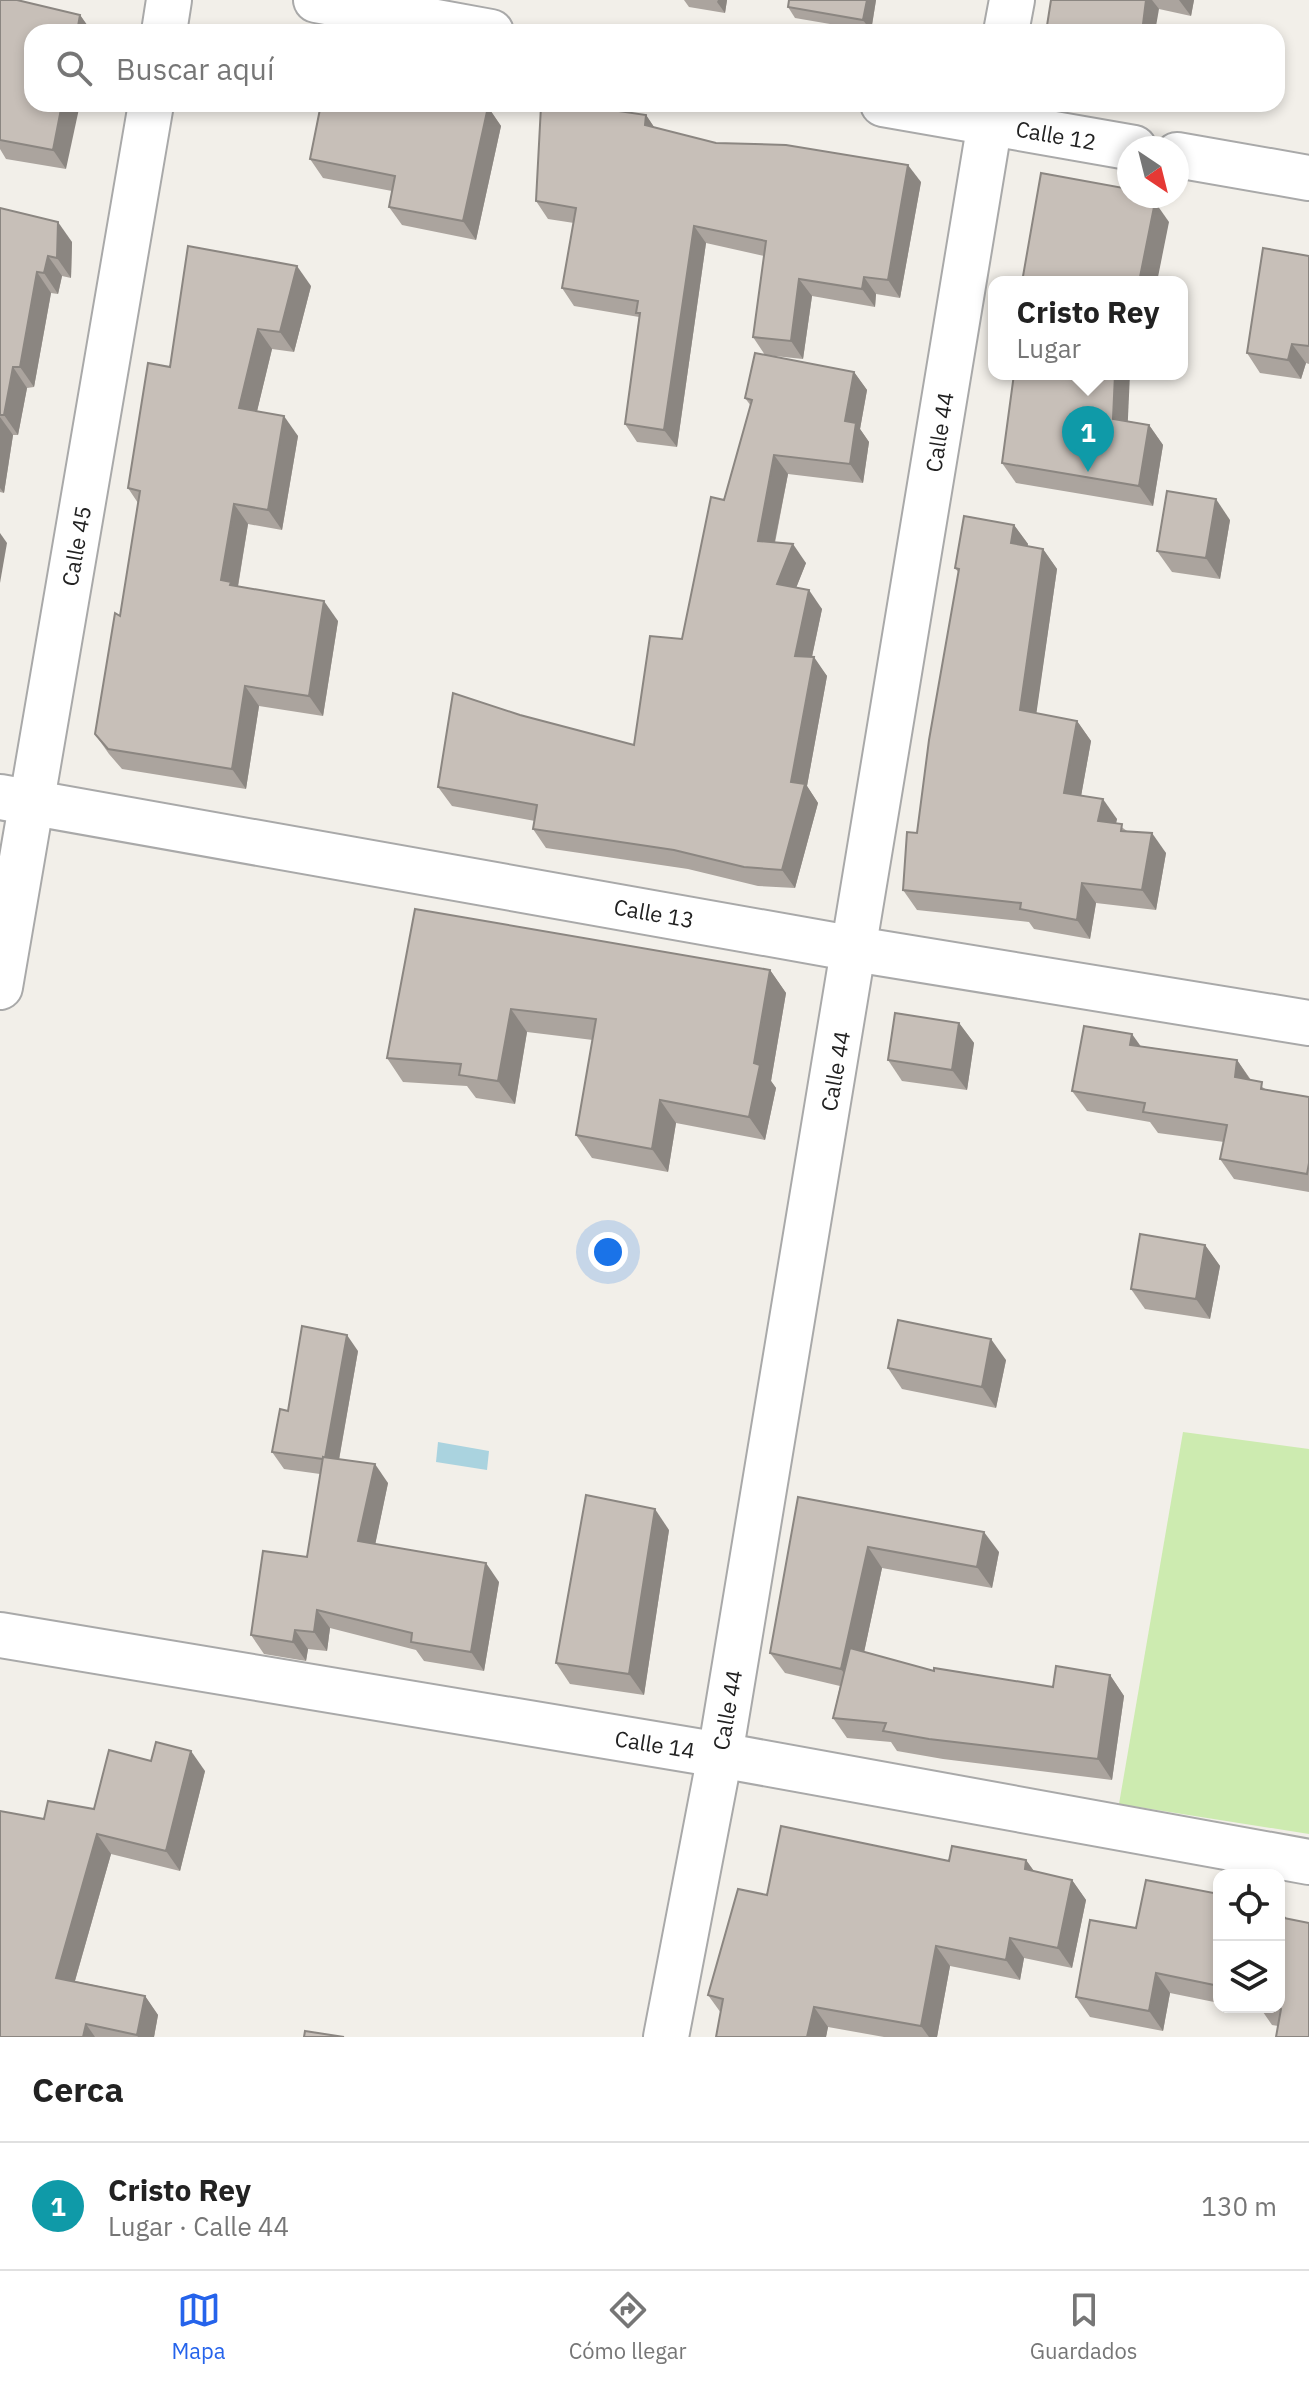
<!DOCTYPE html>
<html lang="es">
<meta charset="utf-8">
<style>
body{margin:0;font-family:"IBM Plex Sans",sans-serif;background:#f6f6f6;color:#222}
.controls{position:absolute;right:24px;bottom:24px;display:grid;overflow:hidden;border-radius:16px;box-shadow:0 4px 12px #0003}
.controls button{width:72px;height:72px;display:grid;place-items:center;padding:0;border:0;border-bottom:2px solid #e0e0e0;background:#fff;color:#222;font:40px sans-serif}
.compass{position:absolute;left:1117px;top:136px;width:72px;height:72px;border-radius:50%;background:#fff;box-shadow:0 4px 12px #0003;rotate:145deg}
.you{position:absolute;left:608px;top:1252px;width:28px;height:28px;margin:-20px;border:6px solid #fff;border-radius:50%;background:#1a73e8;box-shadow:0 0 0 12px #1a73e833}
.badge{display:grid;place-items:center;width:52px;height:52px;border-radius:50%;background:#2563eb;color:#fff;font-size:26px;font-weight:700}
.pin{position:absolute;translate:-50% -66px;filter:drop-shadow(0 2px 4px #0008)}
.pin::after{content:'';position:absolute;top:42px;width:28px;height:24px;background:inherit;clip-path:polygon(0 0,100% 0,50% 100%)}
.popup{position:absolute;left:988px;top:276px;width:200px;height:104px;box-sizing:border-box;display:grid;place-content:center;border-radius:16px;background:#fff;filter:drop-shadow(0 2px 6px #0005);font-size:26px;white-space:nowrap;color:#767676}
.popup b{font-size:30px;color:#222}
.popup::after{content:'';position:absolute;left:50%;top:100%;margin-left:-16px;border:16px solid transparent;border-top-color:#fff}
.list{margin:0;padding:0;list-style:none}
h2{display:flex;justify-content:space-between;align-items:center;height:104px;margin:0;padding:0 32px;font-size:34px}
h2 small{font-size:26px;font-weight:400;color:#767676}
.list li{display:grid;grid-template-columns:52px 1fr auto;gap:24px;align-items:center;box-sizing:border-box;height:128px;padding:0 32px;border-top:2px solid #e0e0e0}
.list b{display:block;font-size:30px;white-space:nowrap}
.list p{margin:0;font-size:26px;white-space:nowrap;color:#767676}
.list em{font-size:26px;font-style:normal;color:#767676}
.icon{flex:none;width:44px;height:44px;fill:none;stroke:currentColor;stroke-width:2;stroke-linecap:round;stroke-linejoin:round}
.map{position:relative;flex:none;width:1309px;height:2037px;overflow:hidden}
.search{position:absolute;background:#fff;box-shadow:0 4px 12px #0003;left:24px;right:24px;top:24px;height:88px;display:flex;align-items:center;gap:20px;box-sizing:border-box;padding:0 28px;border-radius:24px;color:#767676;font-size:30px}
.sheet{height:232px;background:#fff}
nav{display:flex;justify-content:space-around;align-items:center;box-sizing:border-box;height:112px;border-top:2px solid #e0e0e0;background:#fff;font-size:22px;color:#767676}
nav a{display:grid;justify-items:center;gap:4px}
nav .on{color:#2563eb}
.map>svg:first-child{display:block}
.grass{fill:#cdebb0}
.water{fill:#aad3df}
.lines{fill:none;stroke-linecap:round;stroke-linejoin:round}
.street-casing{stroke:#a9a9a9;stroke-width:48}
.street{stroke:#fff;stroke-width:44}
.wall{fill:#aba49e}
.shaded-wall{fill:#8b8681}
.building{fill:#c7bfb8;stroke:#8b8681;stroke-width:2}
.labels{text-anchor:middle;dominant-baseline:central;stroke-width:6;stroke-linejoin:round;paint-order:stroke}
.street-label{font-size:22px;fill:#222;stroke:#fff}
</style>
<div class="map">
<svg width="1309" height="2037" viewBox="0 0 1309 2037">
<rect width="100%" height="100%" fill="#f2efe9"/>
<polygon class="grass" points="1183,1432 1309,1449 1309,1834 1119,1804"/>
<polygon class="water" points="438,1442 489,1451 487,1470 436,1462"/>
<g class="lines">
<defs>
<g id="street">
<polyline points="316,0 491,32"/>
<polyline points="164,32 169,0"/>
<polyline points="1006,32 1012,0"/>
<polyline points="883,104 1134,148"/>
<polyline points="1177,155 1309,178"/>
<polyline points="0,797 855,949 1309,1023"/>
<polyline points="0,987 151,104"/>
<polyline points="0,1635 720,1755 1309,1862"/>
<polyline points="666,2037 720,1755 993,104"/>
</g>
</defs>
<use href="#street" class="street-casing"/>
<use href="#street" class="street"/>
</g>
<g class="wall">
<polygon points="0,0 80,15 92,32 32,32 66,169 6,159 0,149"/>
<polygon points="684,0 727,0 725,13 689,7"/>
<polygon points="876,0 871,31 795,18 788,7"/>
<polygon points="1051,0 1194,0 1191,16 1159,9"/>
<polygon points="1120,104 1145,104 1144,108"/>
<polygon points="488,107 501,126 476,240 402,225 389,207 392,191 323,178 310,159"/>
<polygon points="552,110 646,115 654,127 716,143 921,182 900,298 876,294 875,307 812,296 803,359 765,355 753,337 764,256 706,243 677,447 637,442 625,424 639,317 574,306 562,288 574,223 548,219 536,201"/>
<polygon points="0,208 72,242 71,278 62,276 58,294 51,293 34,387 27,388 18,435 13,435 4,493 0,492"/>
<polygon points="1309,256 1309,364 1306,363 1301,379 1260,373 1247,353"/>
<polygon points="311,286 294,352 272,349 257,411 298,436 282,530 248,524 238,587 338,621 323,716 259,706 246,789 122,769 109,754 95,734 120,616 138,503 128,488 170,367"/>
<polygon points="854,372 867,390 860,429 869,442 863,483 788,474 775,543 806,563 796,588 822,609 812,657 827,676 807,786 818,803 795,888 758,886 688,869 546,848 533,829 535,821 452,806 438,787 520,715 634,745 682,639 724,500 751,406 745,398"/>
<polygon points="1128,421 1149,425 1163,445 1153,506 1016,483 1002,463"/>
<polygon points="1230,520 1220,579 1172,572 1157,551"/>
<polygon points="1014,525 1028,544 1027,546 1043,549 1057,569 1036,713 1077,721 1091,741 1081,796 1117,819 1116,823 1127,831 1166,853 1156,910 1096,903 1090,939 1034,929 1029,922 917,910 903,890 917,833 959,573 955,568"/>
<polygon points="415,909 770,970 786,993 771,1081 776,1088 765,1140 676,1123 668,1172 592,1158 576,1135 593,1040 527,1032 515,1104 476,1098 467,1086 403,1082 387,1058"/>
<polygon points="959,1023 974,1043 967,1090 902,1081 888,1060"/>
<polygon points="1140,1046 1237,1060 1251,1080 1267,1090 1309,1097 1309,1192 1234,1179 1220,1159 1224,1142 1158,1133 1150,1122 1087,1111 1072,1091"/>
<polygon points="1205,1245 1220,1266 1210,1319 1145,1309 1131,1289"/>
<polygon points="358,1351 339,1460 388,1483 375,1544 499,1582 484,1671 424,1661 416,1650 330,1628 327,1651 308,1649 306,1661 264,1654 251,1635 307,1557 320,1474 284,1469 272,1452 288,1411"/>
<polygon points="1006,1360 996,1408 902,1389 888,1368"/>
<polygon points="798,1497 999,1552 992,1588 882,1568 864,1652 934,1671 1053,1687 1110,1675 1124,1696 1112,1780 943,1759 897,1751 891,1742 847,1738 833,1718 840,1686 785,1673 770,1653"/>
<polygon points="669,1530 644,1695 570,1684 556,1663"/>
<polygon points="151,1761 205,1771 180,1871 111,1854 75,1981 145,1996 158,2015 154,2037 0,2037 44,1819 94,1809"/>
<polygon points="1026,1860 1034,1871 1072,1880 1086,1900 1072,1968 1024,1958 1020,1980 950,1966 937,2037 884,2037 828,2027 826,2037 716,2037 721,2013 708,1995 767,1895 949,1861"/>
<polygon points="1219,1894 1219,2003 1170,1993 1163,2031 1090,2017 1076,1997 1136,1928"/>
<polygon points="1287,1919 1309,1923 1278,2026 1272,2025 1263,2012 1240,2007 1279,2007"/>
</g>
<g class="shaded-wall">
<polygon points="718,0 727,0 725,13 717,2"/>
<polygon points="867,0 876,0 871,31 863,20"/>
<polygon points="1146,0 1152,0 1159,9 1155,32 1142,32"/>
<polygon points="1179,0 1194,0 1191,16"/>
<polygon points="80,15 92,32 77,32"/>
<polygon points="62,104 80,104 66,169 53,150"/>
<polygon points="488,107 501,126 476,240 463,221"/>
<polygon points="646,115 658,133 645,125"/>
<polygon points="908,165 921,182 900,298 888,280"/>
<polygon points="1155,202 1169,222 1157,282 1139,282"/>
<polygon points="58,222 72,242 71,278 57,258"/>
<polygon points="694,226 706,243 677,447 664,430"/>
<polygon points="48,256 62,276 58,294 44,273"/>
<polygon points="297,266 311,286 294,352 280,332"/>
<polygon points="37,272 51,293 34,387 20,367"/>
<polygon points="864,277 876,294 875,307 862,289"/>
<polygon points="799,279 812,296 803,359 791,341"/>
<polygon points="258,329 272,349 253,428 239,408"/>
<polygon points="1292,344 1306,363 1301,379 1288,360"/>
<polygon points="13,367 27,388 18,435 4,415"/>
<polygon points="854,372 867,390 860,429 869,442 863,483 850,464 845,421"/>
<polygon points="1115,374 1130,374 1127,439 1113,419"/>
<polygon points="284,416 298,436 282,530 268,510"/>
<polygon points="0,417 13,435 4,493 0,488"/>
<polygon points="1149,425 1163,445 1153,506 1139,486"/>
<polygon points="774,455 788,474 771,560 758,541"/>
<polygon points="1216,499 1230,520 1220,579 1206,558"/>
<polygon points="234,504 248,524 237,591 221,580"/>
<polygon points="1014,525 1028,544 1024,563 1011,543"/>
<polygon points="0,533 7,543 0,583"/>
<polygon points="793,544 806,563 790,603 777,584"/>
<polygon points="1043,549 1057,569 1034,730 1020,710"/>
<polygon points="809,590 822,609 808,675 795,656"/>
<polygon points="324,601 338,621 323,716 309,696"/>
<polygon points="814,657 827,676 807,786 818,803 795,888 782,870 791,782"/>
<polygon points="245,686 259,706 246,789 232,769"/>
<polygon points="1077,721 1091,741 1078,813 1064,793"/>
<polygon points="1103,799 1117,819 1112,840 1098,821"/>
<polygon points="1152,833 1166,853 1156,910 1142,890"/>
<polygon points="1082,883 1096,903 1090,939 1077,920"/>
<polygon points="770,970 786,993 771,1081 776,1088 765,1140 749,1117 754,1063"/>
<polygon points="511,1009 527,1032 515,1104 498,1081"/>
<polygon points="959,1023 974,1043 967,1090 952,1070"/>
<polygon points="1132,1034 1147,1055 1130,1045"/>
<polygon points="1237,1060 1251,1081 1235,1077"/>
<polygon points="660,1100 676,1123 668,1172 652,1149"/>
<polygon points="1205,1245 1220,1266 1210,1319 1196,1299"/>
<polygon points="347,1335 358,1351 336,1476 324,1459"/>
<polygon points="991,1339 1006,1360 996,1408 982,1387"/>
<polygon points="375,1464 388,1483 372,1560 358,1541"/>
<polygon points="655,1509 669,1530 644,1695 629,1674"/>
<polygon points="984,1532 999,1552 992,1588 977,1567"/>
<polygon points="868,1547 882,1568 856,1690 841,1669"/>
<polygon points="486,1563 499,1582 484,1671 471,1652"/>
<polygon points="317,1610 330,1628 327,1651 314,1632"/>
<polygon points="295,1630 308,1649 306,1661 293,1642"/>
<polygon points="1110,1675 1124,1696 1112,1780 1098,1759"/>
<polygon points="191,1751 205,1771 180,1871 166,1851"/>
<polygon points="97,1834 111,1854 70,1998 56,1978"/>
<polygon points="1026,1860 1040,1880 1025,1869"/>
<polygon points="1072,1880 1086,1900 1072,1968 1058,1948"/>
<polygon points="1279,1908 1292,1926 1279,1922"/>
<polygon points="1010,1938 1024,1958 1020,1980 1006,1960"/>
<polygon points="936,1946 950,1966 937,2037 929,2037 921,2026"/>
<polygon points="1156,1973 1170,1993 1163,2031 1149,2011"/>
<polygon points="145,1996 158,2015 154,2037 138,2037 137,2035"/>
<polygon points="814,2007 828,2027 826,2037 807,2037"/>
<polygon points="86,2024 95,2037 83,2037"/>
</g>
<g class="building">
<polygon points="0,0 17,0 80,15 77,32 32,32 32,104 62,104 53,150 0,140"/>
<polygon points="789,0 867,0 863,20 788,7"/>
<polygon points="1051,0 1146,0 1142,32 1046,32"/>
<polygon points="321,104 474,104 488,107 463,221 389,207 395,176 310,159"/>
<polygon points="553,104 571,104 646,115 645,125 716,143 786,145 908,165 888,280 864,277 862,289 799,279 791,341 753,337 766,241 694,226 664,430 625,424 640,313 636,313 638,301 562,288 576,208 536,201 541,106 552,110"/>
<polygon points="1041,173 1129,189 1129,196 1132,196 1132,199 1155,202 1139,282 1022,282"/>
<polygon points="0,208 58,222 57,258 48,256 44,273 37,272 20,367 13,367 4,415 0,415"/>
<polygon points="188,246 297,266 280,332 258,329 239,408 284,416 268,510 234,504 221,580 231,582 230,585 324,601 309,696 245,686 232,769 108,749 95,734 115,613 120,616 140,491 128,488 148,363 170,367"/>
<polygon points="1263,248 1309,256 1309,346 1292,344 1288,360 1247,353"/>
<polygon points="755,353 854,372 845,421 856,423 850,464 774,455 758,541 793,544 777,584 809,590 795,656 814,657 791,782 805,784 782,870 744,867 674,850 533,829 537,805 438,787 453,693 520,715 634,745 650,636 682,639 711,497 724,500 752,400 745,398"/>
<polygon points="1014,374 1115,374 1113,419 1149,425 1139,486 1002,463"/>
<polygon points="1167,491 1216,499 1206,558 1157,551"/>
<polygon points="964,516 1014,525 1011,543 1043,549 1020,710 1077,721 1064,793 1103,799 1098,821 1122,824 1121,831 1152,833 1142,890 1082,883 1077,920 1020,909 1021,903 903,890 907,832 917,833 929,740 959,569 955,568"/>
<polygon points="415,909 770,970 754,1063 760,1065 749,1117 660,1100 652,1149 576,1135 596,1019 511,1009 498,1081 459,1075 461,1064 387,1058"/>
<polygon points="895,1013 959,1023 952,1070 888,1060"/>
<polygon points="1084,1026 1132,1034 1130,1045 1237,1060 1235,1077 1262,1082 1261,1089 1309,1097 1309,1163 1307,1174 1220,1159 1227,1125 1143,1112 1145,1103 1072,1091"/>
<polygon points="1140,1234 1205,1245 1196,1299 1131,1289"/>
<polygon points="898,1320 991,1339 982,1387 888,1368"/>
<polygon points="302,1326 347,1335 325,1458 323,1457 323,1459 272,1452 280,1409 288,1411"/>
<polygon points="323,1457 375,1464 358,1541 486,1563 471,1652 411,1642 412,1633 317,1610 314,1632 295,1630 293,1642 251,1635 263,1551 307,1557"/>
<polygon points="586,1495 655,1509 629,1674 556,1663"/>
<polygon points="798,1497 984,1532 977,1567 868,1547 841,1669 770,1653"/>
<polygon points="850,1648 934,1671 934,1668 1053,1687 1056,1666 1110,1675 1098,1759 929,1739 883,1731 886,1723 833,1718"/>
<polygon points="156,1742 191,1751 166,1851 97,1834 56,1978 145,1996 137,2035 86,2024 83,2037 0,2037 0,1811 44,1819 48,1801 94,1809 109,1750 151,1761"/>
<polygon points="781,1826 949,1861 952,1846 1026,1860 1025,1869 1072,1880 1058,1948 1010,1938 1006,1960 936,1946 921,2026 814,2007 807,2037 716,2037 723,1999 708,1995 738,1889 767,1895"/>
<polygon points="1146,1880 1219,1894 1219,1986 1156,1973 1149,2011 1076,1997 1090,1920 1136,1928"/>
<polygon points="1279,1917 1309,1923 1309,2037 1276,2037 1281,2009 1268,2007 1279,2007"/>
<polygon points="305,2031 344,2037 304,2037"/>
</g>
<g class="labels">
<g class="street-label">
<text transform="translate(1056 135) rotate(10)">Calle 12</text>
<text transform="translate(939 432) rotate(-81)">Calle 44</text>
<text transform="translate(76 546) rotate(-80)">Calle 45</text>
<text transform="translate(654 913) rotate(10)">Calle 13</text>
<text transform="translate(835 1071) rotate(-80)">Calle 44</text>
<text transform="translate(727 1710) rotate(-80)">Calle 44</text>
<text transform="translate(655 1744) rotate(9)">Calle 14</text>
</g>
</g>
</svg>
<div class="controls">
<button><svg class="icon" aria-label="locate" viewBox="0 0 24 24"><circle cx="12" cy="12" r="6"/><path d="M12 2v4M12 18v4M2 12h4M18 12h4"/></svg></button>
<button><svg class="icon" aria-label="layers" viewBox="0 0 24 24"><path d="M12 4l9 5-9 5-9-5zM3 14l9 5 9-5"/></svg></button>
</div>
<svg class="compass" viewBox="-18 -18 36 36"><path d="M0-13l5 13h-10z" fill="#e53935"/><path d="M0 13l5-13h-10z" fill="#767676"/></svg>
<div class="you"></div>
<div class="pin badge" style="left:1088px;top:472px;background:#0f9aa8">1</div>
<div class="popup"><b>Cristo Rey</b>Lugar</div>
<div class="search"><svg class="icon" aria-label="search" viewBox="0 0 24 24"><circle cx="10" cy="10" r="6"/><path d="M15 15l6 6"/></svg>Buscar aquí</div>
</div>
<section class="sheet">
<h2>Cerca<small></small></h2>
<ul class="list">
<li><span class="badge" style="background:#0f9aa8">1</span><div><b>Cristo Rey</b><p>Lugar · Calle 44</p></div><em>130 m</em></li>
</ul>
</section>
<nav>
<a class="on"><svg class="icon" aria-label="map" viewBox="0 0 24 24"><path d="M3 6l6-2 6 2 6-2v14l-6 2-6-2-6 2zM9 4v14M15 6v14"/></svg>Mapa</a>
<a><svg class="icon" aria-label="directions" viewBox="0 0 24 24"><path d="M12 3l9 9-9 9-9-9zM9 14v-3h6M13 9l2 2-2 2"/></svg>Cómo llegar</a>
<a><svg class="icon" aria-label="saved" viewBox="0 0 24 24"><path d="M7 4h10v16l-5-4-5 4z"/></svg>Guardados</a>
</nav>
